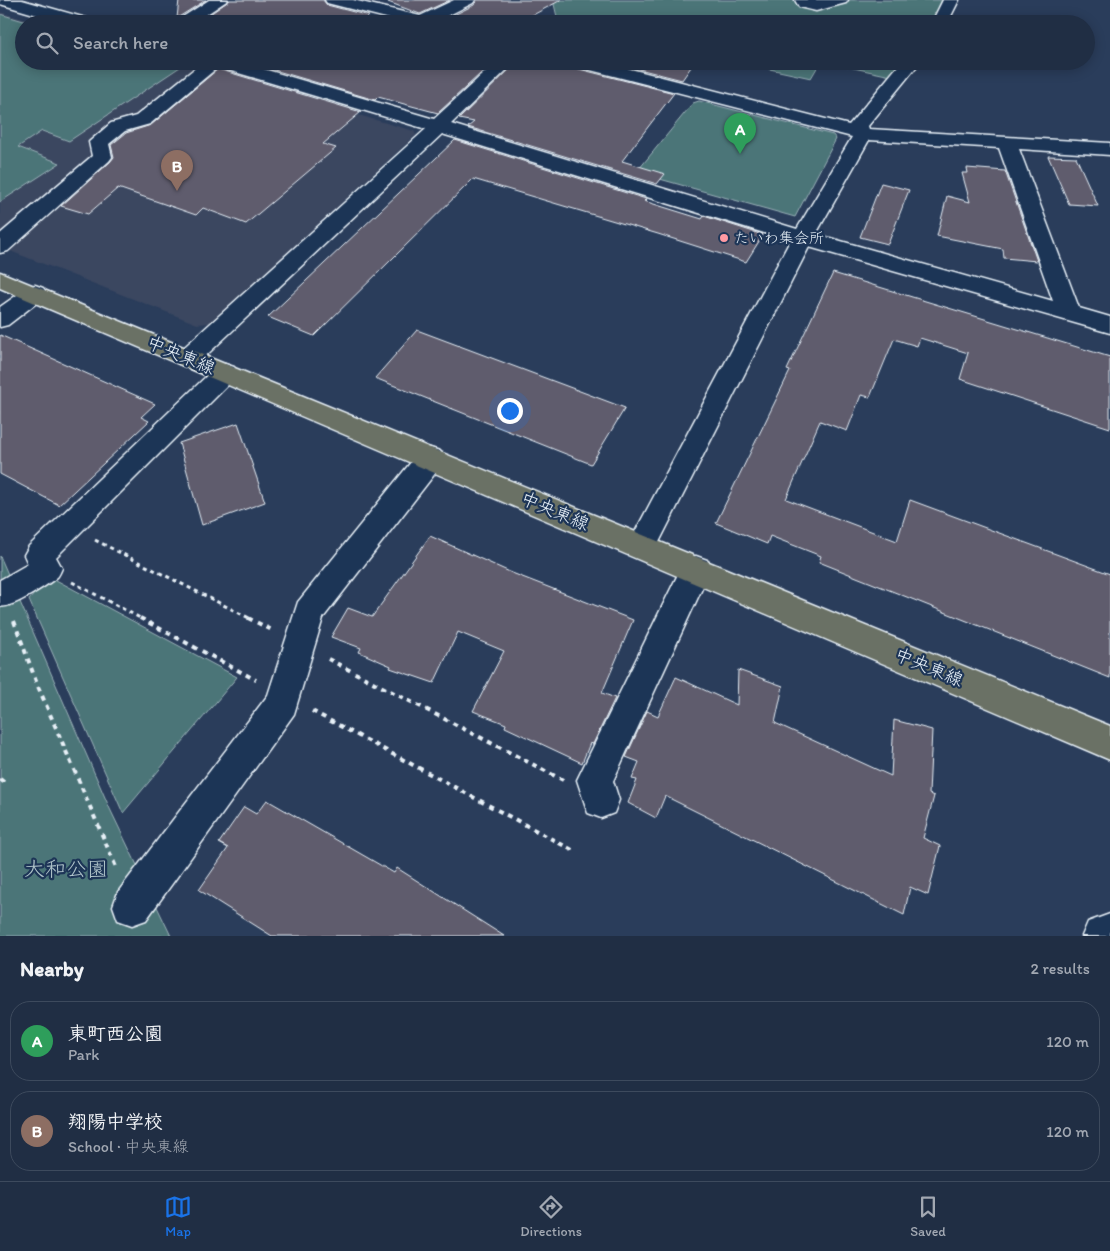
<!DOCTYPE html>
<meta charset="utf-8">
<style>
body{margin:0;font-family:Itim,"Klee One",sans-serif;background:#2d3a4f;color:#f1f3f6}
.you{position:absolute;left:509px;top:410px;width:18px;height:18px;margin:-12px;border:4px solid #fff;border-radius:50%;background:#1a73e8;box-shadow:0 0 0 8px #1a73e833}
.badge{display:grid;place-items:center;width:32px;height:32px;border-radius:50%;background:#1a73e8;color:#fff;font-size:16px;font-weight:700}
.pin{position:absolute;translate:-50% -41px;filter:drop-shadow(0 1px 2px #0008)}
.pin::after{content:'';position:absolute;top:26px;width:18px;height:15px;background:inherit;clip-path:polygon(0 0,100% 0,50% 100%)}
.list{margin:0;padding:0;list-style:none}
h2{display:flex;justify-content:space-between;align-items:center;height:65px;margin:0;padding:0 20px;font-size:21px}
h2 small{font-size:16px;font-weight:400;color:#a2a8b2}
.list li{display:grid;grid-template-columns:32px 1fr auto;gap:15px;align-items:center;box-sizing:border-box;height:80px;margin:0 10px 10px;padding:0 10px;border:1px solid #3d4a5d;border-radius:20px}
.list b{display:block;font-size:19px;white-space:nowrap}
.list p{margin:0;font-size:16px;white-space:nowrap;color:#a2a8b2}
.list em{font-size:16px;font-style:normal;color:#a2a8b2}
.icon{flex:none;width:28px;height:28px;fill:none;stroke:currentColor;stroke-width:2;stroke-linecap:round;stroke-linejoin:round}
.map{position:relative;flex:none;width:1110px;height:936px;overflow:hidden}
.search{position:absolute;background:#202e44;box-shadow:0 2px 12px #0003;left:15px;right:15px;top:15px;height:55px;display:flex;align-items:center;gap:12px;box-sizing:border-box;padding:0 18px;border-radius:28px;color:#a2a8b2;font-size:19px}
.sheet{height:245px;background:#202e44}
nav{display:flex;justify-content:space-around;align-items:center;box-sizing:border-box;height:70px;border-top:1px solid #3d4a5d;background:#202e44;font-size:14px;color:#a2a8b2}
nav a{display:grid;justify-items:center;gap:2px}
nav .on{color:#1a73e8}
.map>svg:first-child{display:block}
.built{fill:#3a4660}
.green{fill:#4c7478;stroke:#9ab2b8}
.building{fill:#5f5b6d;stroke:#e8f1f8}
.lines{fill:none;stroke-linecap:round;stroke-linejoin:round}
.minor-casing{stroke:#e8f1f8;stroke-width:3}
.major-casing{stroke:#e8f1f8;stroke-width:3}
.path-far1{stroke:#e8f1f8;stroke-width:3;stroke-dasharray:4 4;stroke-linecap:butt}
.path{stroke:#e8f1f8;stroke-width:4;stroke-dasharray:5 5;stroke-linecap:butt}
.minor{fill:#1d3557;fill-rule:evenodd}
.major{fill:#6b7165;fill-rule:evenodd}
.poi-dot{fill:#ff9aa2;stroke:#1d3557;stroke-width:2}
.labels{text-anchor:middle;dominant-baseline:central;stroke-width:4.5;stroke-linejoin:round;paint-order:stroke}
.far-poi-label{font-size:15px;fill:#e8f1f8;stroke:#1d3557;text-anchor:start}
.street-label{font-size:18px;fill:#e8f1f8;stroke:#1d3557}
.near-park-label{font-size:21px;fill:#b1c5cb;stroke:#1d3557}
</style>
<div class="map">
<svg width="1110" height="936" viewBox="0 0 1110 936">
<rect width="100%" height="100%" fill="#2a3d5b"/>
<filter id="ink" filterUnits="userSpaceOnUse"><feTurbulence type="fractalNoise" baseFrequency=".02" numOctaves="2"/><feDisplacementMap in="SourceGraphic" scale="10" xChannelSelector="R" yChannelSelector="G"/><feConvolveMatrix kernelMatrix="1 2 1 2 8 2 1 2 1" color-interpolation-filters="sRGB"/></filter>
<g filter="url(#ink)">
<polygon class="built" points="0,12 40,24 24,24 24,61 171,61 414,131 416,135 210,323 197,324 0,247"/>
<g class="green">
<polygon points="553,0 945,0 933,24 569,24 558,21"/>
<polygon points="0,14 34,24 24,24 24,61 162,61 180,67 69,141 42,131 18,147 60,163 0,202"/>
<polygon points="733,61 903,61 891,76 821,61 811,78"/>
<polygon points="699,101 833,135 836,139 795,217 642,174 639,169 693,103"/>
<polygon points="0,556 110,809 171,936 0,936"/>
<polygon points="56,580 237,677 123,813 29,600 41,586"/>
</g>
<g class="building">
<polygon points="179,0 206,0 177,18"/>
<polygon points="230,0 323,0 327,5 369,16 360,24 196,24"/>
<polygon points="389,0 450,0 420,14 388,2"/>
<polygon points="477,0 561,0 516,24 444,24 440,22 474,5"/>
<polygon points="244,61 494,61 438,113 378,97 375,100"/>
<polygon points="518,61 566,61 571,67 674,93 622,161 665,174 657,184 468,127 474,122 459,119"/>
<polygon points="608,61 689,61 686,66 691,67 682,80"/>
<polygon points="218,69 361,112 323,144 336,148 246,224 203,208 196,215 118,188 88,214 61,206 110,162 114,157 111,145 126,133 151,125"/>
<polygon points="455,140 646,199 644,201 702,219 704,216 763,235 746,262 658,234 473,179 314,336 268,317"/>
<polygon points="1048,156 1076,157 1098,206 1069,204"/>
<polygon points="967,168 1005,171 1037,261 1004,258 1003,249 937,236 947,196 970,202 962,173 968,173"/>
<polygon points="881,183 909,190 888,244 860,237"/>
<polygon points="833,273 1110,357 1110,428 960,379 968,353 920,338 917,346 894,339 870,397 861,395 847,431 820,421 786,499 897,541 910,500 1110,574 1110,678 819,562 821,556 770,536 767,544 716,523 790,371 787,370"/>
<polygon points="417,330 625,408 591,464 375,378"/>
<polygon points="0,335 155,404 141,417 149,421 59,505 0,474"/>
<polygon points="238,423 265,502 202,525 179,443"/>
<polygon points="430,536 512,573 633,620 602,693 615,698 593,744 590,743 582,763 505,727 506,724 473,711 504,651 458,632 434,683 390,668 391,666 359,652 361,648 331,637 348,608 372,617"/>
<polygon points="738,670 783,686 775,723 891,776 894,720 932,730 929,794 934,796 923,838 940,846 928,895 910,887 904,915 665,796 656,818 628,803 637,780 632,779 639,762 626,757 647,711 658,716 676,677 737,705"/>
<polygon points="267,800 394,873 397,868 504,936 272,936 199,890 228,848 219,843 244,807 256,814"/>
</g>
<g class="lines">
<defs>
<g id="minor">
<polygon points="0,0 22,0 93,20 95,24 68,24 0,4"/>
<polygon points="209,0 228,0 192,24 172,24"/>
<polygon points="325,0 353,0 420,16 454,0 475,0 473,3 437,21 439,24 410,24 327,3"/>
<polygon points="795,0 848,0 846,3 816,11 799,7"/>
<polygon points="943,0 959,0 947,24 931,24"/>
<path d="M204 61H236L434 119 497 61H516L451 124 797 229 852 137 571 65 568 61H599L849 125 902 61H921L868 126 869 129 1110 143V155L1019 149 1079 308 1110 317V333L809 247 652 556 642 559 632 556 627 547 790 241 442 134 197 364 188 367 179 364 176 358 179 352 426 129 218 67 150 124 125 131 109 144 112 157 109 161 8 251 0 253V234L92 156 89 142 111 123 136 116ZM869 140 999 148 1053 301 816 234Z"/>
<polygon points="35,285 43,288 47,293 43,298 8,325 0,327 0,307 27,288"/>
<path d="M225 364 234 367 238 373 234 379 56 557 62 568C60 572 59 576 56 578 47 585 10 610 0 606V580L28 564 24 555 29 546 216 367Z"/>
<polygon points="430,448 440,451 444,459 440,467 323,618 294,714 146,920 132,925 118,920 113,906 118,892 268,695 298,602 420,451"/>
<polygon points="696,556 707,560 711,569 613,781 619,800 614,813 601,818 588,813 577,780 685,560"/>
<polygon points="1110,914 1110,936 1082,936 1088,922"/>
</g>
<polygon id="major" points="0,272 1110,726 1110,760 0,288"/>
</defs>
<use href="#minor" class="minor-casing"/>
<use href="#major" class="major-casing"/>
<g class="path-far1">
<polyline points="95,540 251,619"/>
<polyline points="72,582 142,619"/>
</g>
<g class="path">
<polyline points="140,618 256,680"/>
<polyline points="248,618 272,630"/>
<polyline points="14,621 37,684 116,867"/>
<polyline points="328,659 563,780"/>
<polyline points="312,711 576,852"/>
<polyline points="0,779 7,785"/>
</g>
<use href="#minor" class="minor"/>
<use href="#major" class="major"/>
</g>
</g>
<circle class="poi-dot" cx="724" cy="238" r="5"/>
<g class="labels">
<g class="far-poi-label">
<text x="734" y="238">たいわ集会所</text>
</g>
<g class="street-label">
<text transform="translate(181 355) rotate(23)">中央東線</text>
<text transform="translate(555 511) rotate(23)">中央東線</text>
<text transform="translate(929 667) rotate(23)">中央東線</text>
</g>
<g class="near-park-label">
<text x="66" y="868">大和公園</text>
</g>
</g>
</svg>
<div class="you"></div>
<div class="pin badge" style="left:740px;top:154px;background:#2e9e5b">A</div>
<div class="pin badge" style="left:177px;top:191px;background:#8d6e63">B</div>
<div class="search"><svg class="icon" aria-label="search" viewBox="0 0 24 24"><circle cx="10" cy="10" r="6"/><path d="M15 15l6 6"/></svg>Search here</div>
</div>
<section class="sheet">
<h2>Nearby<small>2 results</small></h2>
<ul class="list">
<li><span class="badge" style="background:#2e9e5b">A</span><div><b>東町西公園</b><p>Park</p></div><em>120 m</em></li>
<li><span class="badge" style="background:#8d6e63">B</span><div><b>翔陽中学校</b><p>School · 中央東線</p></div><em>120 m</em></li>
</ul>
</section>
<nav>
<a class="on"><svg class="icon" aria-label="map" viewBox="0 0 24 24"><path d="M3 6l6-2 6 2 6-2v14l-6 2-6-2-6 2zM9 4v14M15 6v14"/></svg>Map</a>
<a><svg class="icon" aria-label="directions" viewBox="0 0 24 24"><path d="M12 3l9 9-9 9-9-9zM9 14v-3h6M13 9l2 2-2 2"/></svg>Directions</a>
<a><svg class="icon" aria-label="saved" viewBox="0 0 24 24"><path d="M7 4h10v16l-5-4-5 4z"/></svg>Saved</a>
</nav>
